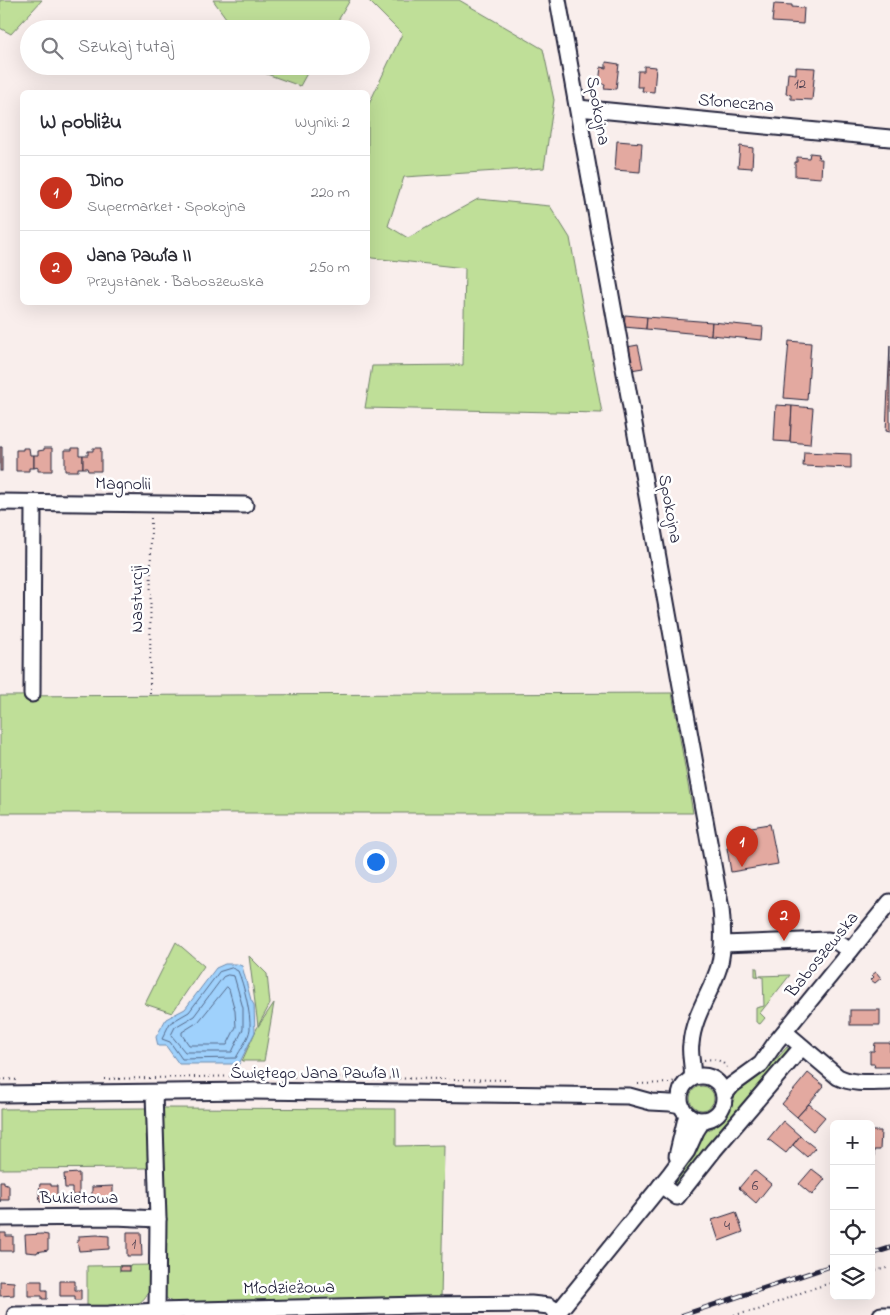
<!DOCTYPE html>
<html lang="pl">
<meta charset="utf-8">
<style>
body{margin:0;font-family:"Indie Flower",sans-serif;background:#f7f7f7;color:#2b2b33}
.controls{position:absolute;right:15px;bottom:15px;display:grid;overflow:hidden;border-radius:8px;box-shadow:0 5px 20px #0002}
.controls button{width:45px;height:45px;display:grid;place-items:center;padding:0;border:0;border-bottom:1px solid #e1e1e2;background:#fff;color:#2b2b33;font:25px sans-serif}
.you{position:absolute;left:375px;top:861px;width:18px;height:18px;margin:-12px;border:4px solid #fff;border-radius:50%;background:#1a73e8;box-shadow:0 0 0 8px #1a73e833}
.badge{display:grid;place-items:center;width:32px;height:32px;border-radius:50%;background:#c8321e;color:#fff;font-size:16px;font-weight:700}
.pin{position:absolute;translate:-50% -41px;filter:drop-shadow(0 1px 2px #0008)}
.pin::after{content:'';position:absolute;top:26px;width:18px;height:15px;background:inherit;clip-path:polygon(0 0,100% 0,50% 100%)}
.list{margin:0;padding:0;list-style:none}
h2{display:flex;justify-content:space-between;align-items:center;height:65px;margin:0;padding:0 20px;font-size:21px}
h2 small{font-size:16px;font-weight:400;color:#7c7c81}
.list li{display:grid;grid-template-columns:32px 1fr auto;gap:15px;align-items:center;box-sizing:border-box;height:75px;padding:0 20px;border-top:1px solid #e1e1e2}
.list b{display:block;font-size:19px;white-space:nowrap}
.list p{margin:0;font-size:16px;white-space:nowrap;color:#7c7c81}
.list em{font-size:16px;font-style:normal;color:#7c7c81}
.icon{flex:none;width:28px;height:28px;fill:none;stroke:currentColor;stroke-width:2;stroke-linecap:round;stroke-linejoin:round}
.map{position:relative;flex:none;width:890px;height:1315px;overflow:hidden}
.search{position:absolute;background:#fff;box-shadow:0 5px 20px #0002;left:20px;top:20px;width:350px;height:55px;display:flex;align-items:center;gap:12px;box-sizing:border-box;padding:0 18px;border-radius:28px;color:#7c7c81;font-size:19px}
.panel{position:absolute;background:#fff;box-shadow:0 5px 20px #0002;left:20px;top:90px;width:350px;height:215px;border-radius:8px}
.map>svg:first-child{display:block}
.green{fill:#bfdf98;stroke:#70806a}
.water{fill:#9fd1fc;stroke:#6d8baf}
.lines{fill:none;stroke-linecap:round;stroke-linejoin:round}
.shore{stroke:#546888;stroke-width:1}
.building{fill:#e3a9a0;stroke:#22223b}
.minor-casing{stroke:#22223b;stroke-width:19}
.path{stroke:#22223b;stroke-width:2;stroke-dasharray:1 4;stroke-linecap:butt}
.minor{stroke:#fff;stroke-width:15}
.rail-casing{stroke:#22223b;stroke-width:5}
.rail{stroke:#fff;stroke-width:3;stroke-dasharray:9;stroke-linecap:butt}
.labels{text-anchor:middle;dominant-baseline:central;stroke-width:5;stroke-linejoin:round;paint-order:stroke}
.number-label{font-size:15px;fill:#524454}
.street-label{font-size:18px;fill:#22223b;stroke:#fff}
</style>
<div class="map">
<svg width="890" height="1315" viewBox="0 0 890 1315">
<rect width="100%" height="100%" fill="#f9eeec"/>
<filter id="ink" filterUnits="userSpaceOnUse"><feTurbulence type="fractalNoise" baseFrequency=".02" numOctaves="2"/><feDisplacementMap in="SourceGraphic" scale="10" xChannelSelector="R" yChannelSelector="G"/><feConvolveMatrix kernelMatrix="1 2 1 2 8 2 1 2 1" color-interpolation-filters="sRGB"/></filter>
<g filter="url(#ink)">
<g class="green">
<polygon points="0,0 42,0 11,34 0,28"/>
<polygon points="213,0 350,0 333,29 234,29"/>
<polygon points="368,0 459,0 543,49 554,100 544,168 404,177 388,226 408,238 478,199 550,206 570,238 602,413 365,408 372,366 463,365 465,268 372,258 368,256 368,106 402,34"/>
<polygon points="252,66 311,66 300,86 253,69"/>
<polygon points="672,693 693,813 0,813 0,696"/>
<polygon points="176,942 204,966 172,1013 145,1004"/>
<polygon points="249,956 267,974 270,1004 258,1026"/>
<polygon points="755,968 757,968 758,976 790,975 760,1013 765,1018 760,1024 756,1022 756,1008 764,1006 763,977 755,976"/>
<polygon points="274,1003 264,1061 242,1061 257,1028"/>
<polygon points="787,1047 790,1051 678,1189 670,1188 688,1163 704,1133 721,1122 729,1113 735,1096 738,1092 763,1074"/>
<circle cx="702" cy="1098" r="12"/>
<polygon points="147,1108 150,1168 0,1169 0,1109"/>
<polygon points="163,1108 396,1109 396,1146 444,1145 441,1300 173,1303 165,1297"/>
<path d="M152 1265C153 1315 127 1307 87 1308V1266Z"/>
</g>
<polygon class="water" points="225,964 237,964 242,966 251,1000 254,1005 255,1032 239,1064 179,1064 166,1046 158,1046 156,1037 166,1019 185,1009 216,968"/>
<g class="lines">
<g class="shore">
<path d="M232 968 238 971C244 985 251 1014 250 1029 249 1038 240 1050 236 1058L182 1059 170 1042 162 1039 170 1023 189 1012 219 972Z"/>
<polygon points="228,975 234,976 243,1008 243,1029 232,1052 185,1052 171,1035 175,1027 194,1016 223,977"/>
<polygon points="227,987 229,989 235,1011 236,1027 227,1045 189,1045 182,1035 182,1032 198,1022"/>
</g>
</g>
<g class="building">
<polygon points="774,4 792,5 792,7 804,8 803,24 772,22"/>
<polygon points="606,62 619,64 616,89 604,88 605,84 599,83 601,67 606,68"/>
<polygon points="644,66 656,67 654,92 642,91 643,87 637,87 638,71 644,71"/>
<polygon points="796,67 815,68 812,100 791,99 791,95 786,94 788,73 796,74"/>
<polygon points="617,141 642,143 640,172 615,170"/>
<polygon points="740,146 753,148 752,168 738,167"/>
<polygon points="810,153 819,154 818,159 822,159 821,178 795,176 795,162 797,162 797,157 809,158"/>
<polygon points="625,315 647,317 646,329 624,327"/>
<polygon points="647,317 712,322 711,335 646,329"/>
<polygon points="712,322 763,327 762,340 711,335"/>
<polygon points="789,341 811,343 807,400 784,398"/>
<polygon points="638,345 643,368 631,370 627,347"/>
<polygon points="890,345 890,432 886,431"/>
<polygon points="776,405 792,406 790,442 774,441"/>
<polygon points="792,406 813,408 810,444 790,442"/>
<rect x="0" y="447" width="2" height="24"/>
<polygon points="23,448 29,448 30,455 34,455 34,468 29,468 29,471 16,471 16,450 23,450"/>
<polygon points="44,448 52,448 52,471 38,471 38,467 34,468 34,455 38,455 38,451 44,450"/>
<polygon points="72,448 79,448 79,455 83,455 83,468 78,468 78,471 65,471 65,450 72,450"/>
<polygon points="93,448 101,448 101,471 88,471 87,468 83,468 83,455 88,455 88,451 93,451"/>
<polygon points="804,452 851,454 851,468 803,466"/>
<polygon points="770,824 778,864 731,872 727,848 748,844 745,828"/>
<polygon points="876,972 881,978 875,983 871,980 874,977 872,975"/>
<rect x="850" y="1010" width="30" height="15"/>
<polygon points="875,1043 890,1043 890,1067 874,1067 875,1064 870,1064 870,1051 874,1051"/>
<polygon points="808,1073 824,1086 797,1117 782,1104"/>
<polygon points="809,1104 825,1117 813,1131 797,1117"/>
<polygon points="783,1121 800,1136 786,1153 768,1139"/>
<polygon points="871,1131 881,1131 880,1150 874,1150 874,1156 871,1156"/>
<polygon points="800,1136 815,1148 807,1157 793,1145"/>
<polygon points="812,1169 825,1179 812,1195 799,1184"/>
<polygon points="754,1170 771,1184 756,1203 739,1188"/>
<polygon points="79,1173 79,1195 72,1195 72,1188 65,1188 64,1174"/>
<polygon points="0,1181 4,1181 4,1183 9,1185 9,1200 0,1200 0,1202"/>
<polygon points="40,1184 51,1184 51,1186 57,1186 57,1200 46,1200 46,1202 40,1202 39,1192"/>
<polygon points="113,1186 113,1200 92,1200 92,1187"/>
<polygon points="736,1212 743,1232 719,1241 712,1220"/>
<polygon points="127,1232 141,1232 142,1256 127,1256"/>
<polygon points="0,1233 6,1233 6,1236 13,1236 13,1251 0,1251"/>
<polygon points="42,1234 48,1235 48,1250 37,1252 37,1253 26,1252 25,1235"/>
<polygon points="97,1235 109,1236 109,1249 79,1251 77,1241 79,1241 79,1236"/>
<rect x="120" y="1266" width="9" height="5"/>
<polygon points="0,1281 14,1282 14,1295 0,1296"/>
<polygon points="28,1281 42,1281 42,1290 47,1290 47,1299 42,1299 42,1296 28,1296"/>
<polygon points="60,1281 75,1281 75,1290 81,1290 81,1300 75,1300 75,1296 60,1296"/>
</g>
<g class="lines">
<defs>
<g id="minor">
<path d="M558 0 721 909C723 929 724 948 719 967 711 993 693 1016 691 1044 689 1055 694 1067 692 1078"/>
<polyline points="578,108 890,138"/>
<polyline points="0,502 245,505"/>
<polyline points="32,694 33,503"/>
<polyline points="723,944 828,940 837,942 850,951"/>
<path d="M785 1032 838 1077C854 1085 873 1082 890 1082"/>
<circle cx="702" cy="1098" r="22"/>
<polyline points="154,1093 158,1219 157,1311"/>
<polyline points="0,1094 253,1091 629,1096 651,1102 670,1103 681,1105"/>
<polyline points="724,1095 732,1085 761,1064 776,1042 890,902"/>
<polyline points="677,1156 687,1114"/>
<polyline points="661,1185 677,1197 714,1150 802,1047"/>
<polyline points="0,1218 115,1217 158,1219"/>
<polyline points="15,1315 109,1314 157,1311 422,1305 531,1304 549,1306 558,1312"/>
<polyline points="556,1315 670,1174 687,1151 696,1131 703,1120"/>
<polyline points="881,1315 890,1315"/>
</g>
</defs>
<use href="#minor" class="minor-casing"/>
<g class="path">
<polyline points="150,694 151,516"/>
<path d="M704 1060C716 1058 723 1060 729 1071"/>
<polyline points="0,1079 19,1080"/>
<polyline points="104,1079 244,1076 509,1080"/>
<polyline points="638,1084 670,1083 679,1079"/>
<polyline points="725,1115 729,1106"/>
<polyline points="871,1272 890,1267"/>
<polyline points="734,1315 758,1310 808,1290 834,1282"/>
</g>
<use href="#minor" class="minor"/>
<defs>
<g id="rail">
<polyline points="871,1254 890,1248"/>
<polyline points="683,1315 834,1265"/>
</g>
</defs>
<use href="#rail" class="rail-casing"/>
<use href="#rail" class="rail"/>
</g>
</g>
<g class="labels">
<g class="number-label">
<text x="800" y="84">12</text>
<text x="755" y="1186">6</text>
<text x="727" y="1226">4</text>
<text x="134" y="1244">1</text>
</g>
<g class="street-label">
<text transform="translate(736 104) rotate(5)">Słoneczna</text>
<text transform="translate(597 111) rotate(80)">Spokojna</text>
<text transform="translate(123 485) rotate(1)">Magnolii</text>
<text transform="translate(669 509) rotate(80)">Spokojna</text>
<text transform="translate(138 599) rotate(-90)">Nasturcji</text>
<text transform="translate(823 955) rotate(-51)">Baboszewska</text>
<text x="315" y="1074">Świętego Jana Pawła II</text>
<text x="79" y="1199">Bukietowa</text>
<text transform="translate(289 1289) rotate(-1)">Młodzieżowa</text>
</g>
</g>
</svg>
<div class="controls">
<button>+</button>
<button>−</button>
<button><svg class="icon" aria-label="locate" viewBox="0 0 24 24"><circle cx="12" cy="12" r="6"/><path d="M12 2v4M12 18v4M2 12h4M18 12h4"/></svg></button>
<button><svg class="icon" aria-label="layers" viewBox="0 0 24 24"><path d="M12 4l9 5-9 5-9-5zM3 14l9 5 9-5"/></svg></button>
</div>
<div class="you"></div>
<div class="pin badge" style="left:742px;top:867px">1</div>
<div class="pin badge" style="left:784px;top:941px">2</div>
<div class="search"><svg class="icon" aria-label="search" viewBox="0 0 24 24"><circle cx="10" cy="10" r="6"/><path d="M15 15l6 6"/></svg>Szukaj tutaj</div>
<section class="panel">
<h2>W pobliżu<small>Wyniki: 2</small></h2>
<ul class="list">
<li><span class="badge">1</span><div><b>Dino</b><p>Supermarket · Spokojna</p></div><em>220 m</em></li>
<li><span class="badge">2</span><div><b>Jana Pawła II</b><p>Przystanek · Baboszewska</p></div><em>250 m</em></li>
</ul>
</section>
</div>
